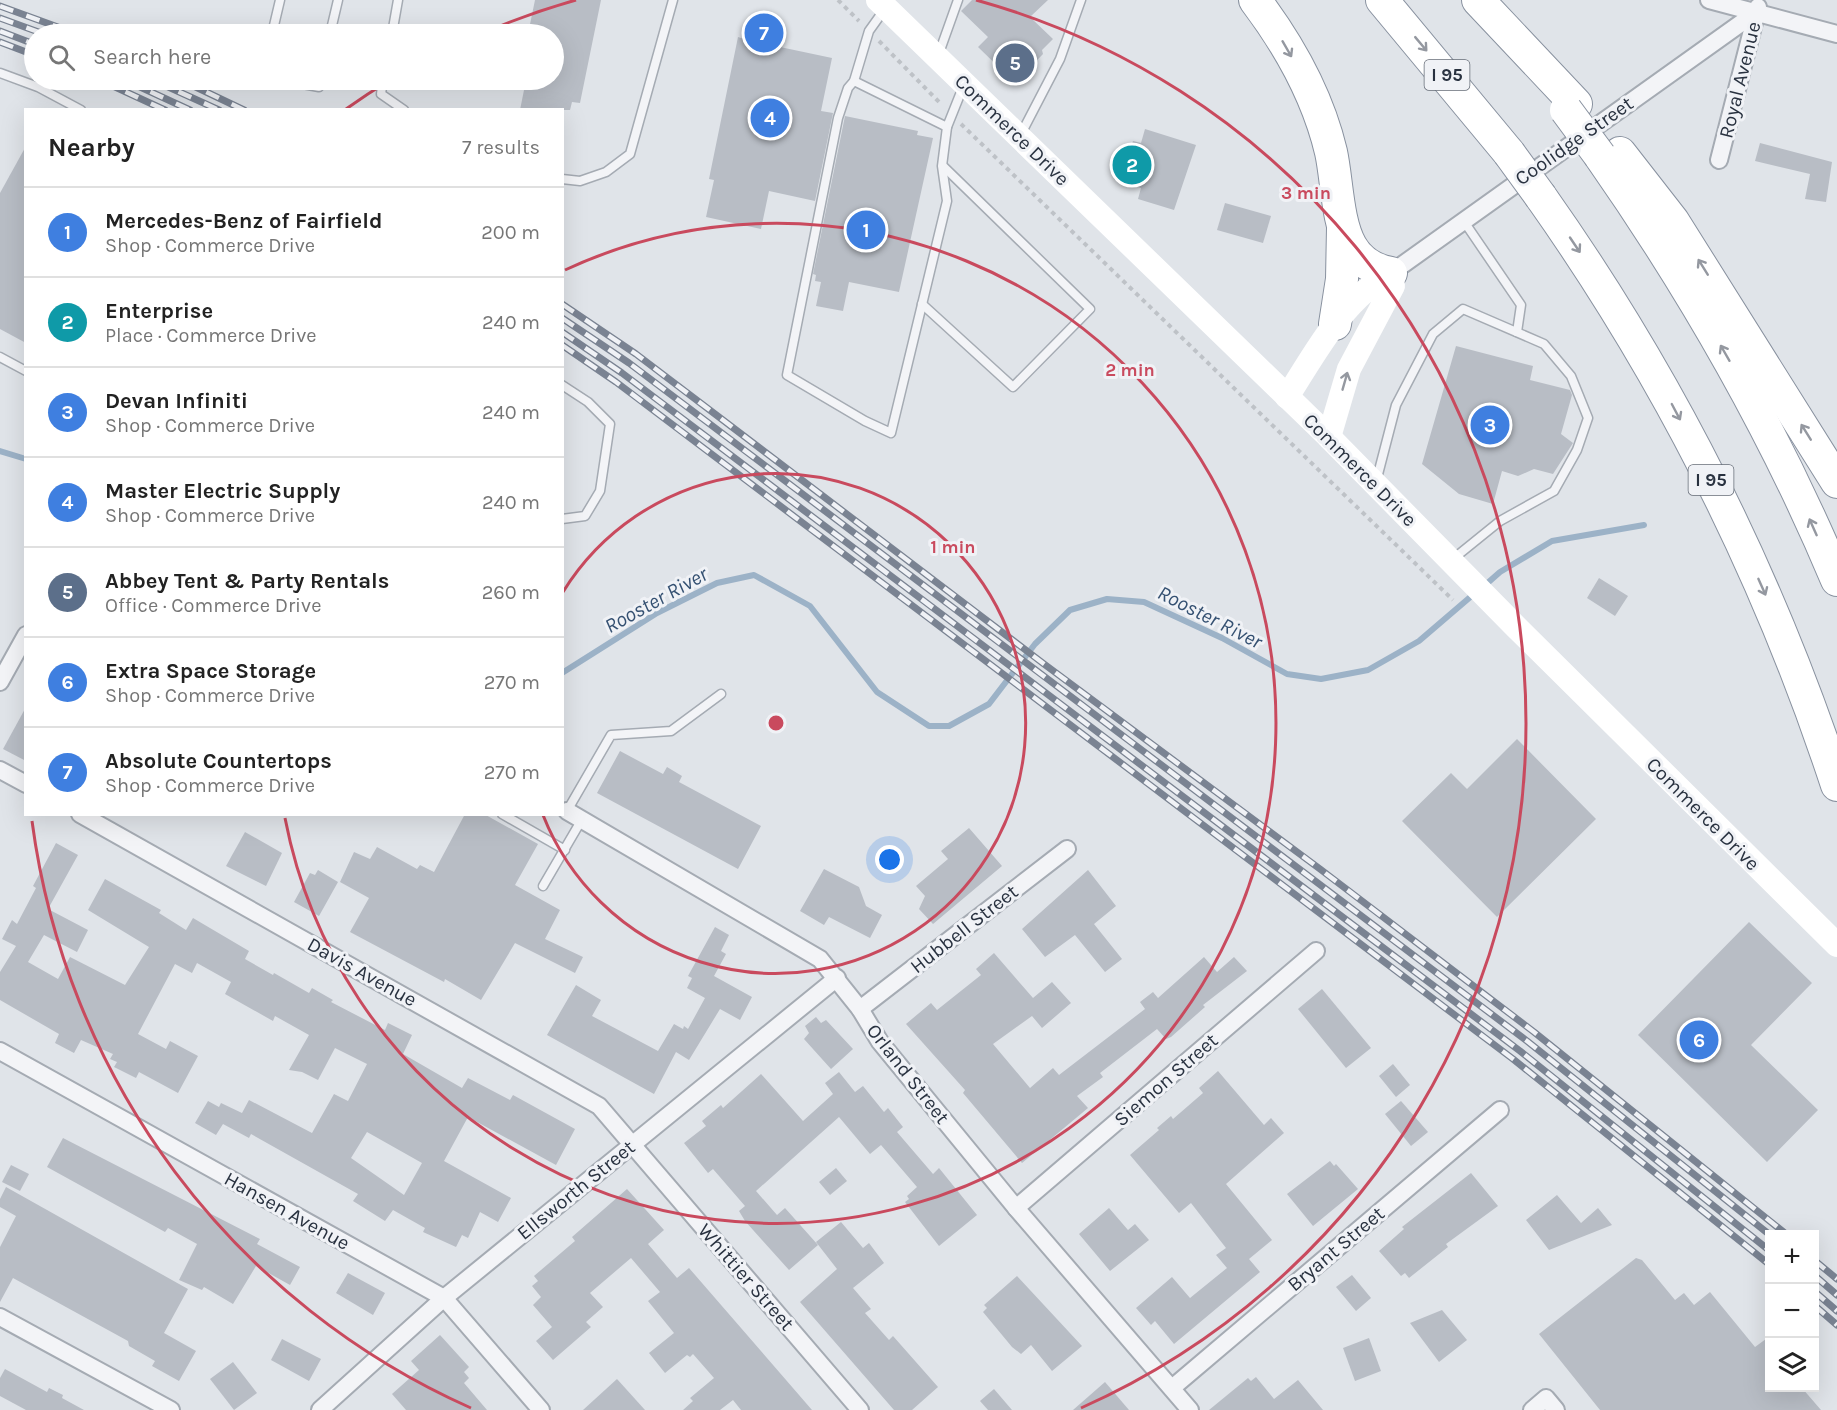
<!DOCTYPE html>
<meta charset="utf-8">
<style>
body{margin:0;font-family:Karla,sans-serif;background:#f2f2f2;color:#222}
.controls{position:absolute;right:18px;bottom:18px;display:grid;overflow:hidden;border-radius:0px;box-shadow:0 6px 24px #0002}
.controls button{width:54px;height:54px;display:grid;place-items:center;padding:0;border:0;border-bottom:2px solid #e0e0e0;background:#fff;color:#222;font:30px sans-serif}
.you{position:absolute;left:890px;top:860px;width:21px;height:21px;margin:-15px;border:4px solid #fff;border-radius:50%;background:#1a73e8;box-shadow:0 0 0 9px #1a73e833}
.badge{display:grid;place-items:center;width:39px;height:39px;border-radius:50%;background:#b45309;color:#fff;font-size:20px;font-weight:700}
.pin{position:absolute;translate:-50% -50%;border:3px solid #fff;box-shadow:0 2px 6px #0006}
.list{margin:0;padding:0;list-style:none}
h2{display:flex;justify-content:space-between;align-items:center;height:78px;margin:0;padding:0 24px;font-size:26px}
h2 small{font-size:20px;font-weight:400;color:#767676}
.list li{display:grid;grid-template-columns:39px 1fr auto;gap:18px;align-items:center;box-sizing:border-box;height:90px;padding:0 24px;border-top:2px solid #e0e0e0}
.list b{display:block;font-size:22px;white-space:nowrap}
.list p{margin:0;font-size:20px;white-space:nowrap;color:#767676}
.list em{font-size:20px;font-style:normal;color:#767676}
.icon{flex:none;width:33px;height:33px;fill:none;stroke:currentColor;stroke-width:2;stroke-linecap:round;stroke-linejoin:round}
.map{position:relative;flex:none;width:1837px;height:1410px;overflow:hidden}
.search{position:absolute;background:#fff;box-shadow:0 6px 24px #0002;left:24px;top:24px;width:540px;height:66px;display:flex;align-items:center;gap:15px;box-sizing:border-box;padding:0 21px;border-radius:33px;color:#767676;font-size:22px}
.panel{position:absolute;background:#fff;box-shadow:0 6px 24px #0002;left:24px;top:108px;width:540px;height:708px;border-radius:0px}
.map>svg:first-child{display:block}
.lines{fill:none;stroke-linecap:round;stroke-linejoin:round}
.stream{stroke:#9cb2c7;stroke-width:6}
.building{fill:#b8bdc5;fill-rule:evenodd}
.lane-casing{stroke:#a5abb3;stroke-width:11}
.street-casing{stroke:#a5abb3;stroke-width:20}
.highway-casing{stroke:#88919f;stroke-width:34}
.path{stroke:#bec2c7;stroke-width:4;stroke-dasharray:4.5 4.5;stroke-linecap:butt}
.lane{stroke:#f3f4f7;stroke-width:8}
.street{stroke:#f3f4f7;stroke-width:16}
.secondary{stroke:#fff;stroke-width:24}
.highway{stroke:#fff;stroke-width:32}
.rail-casing{stroke:#7a8392;stroke-width:7}
.rail{stroke:#f0f2f6;stroke-width:4.5;stroke-dasharray:14;stroke-linecap:butt}
.highway-bridge-casing{stroke:#88919f;stroke-width:34;stroke-linecap:butt}
.highway-bridge{stroke:#fff;stroke-width:32}
.oneway{stroke:#9498a0}
.ring{fill:none;stroke:#c94a5e;stroke-width:3}
.labels{text-anchor:middle;dominant-baseline:central;stroke-width:6;stroke-linejoin:round;paint-order:stroke}
.shield{fill:#f0f2f6;stroke:#656c77;stroke-width:1.5}
.shield-label{font-size:18px;font-weight:bold;fill:#293240}
.street-label{font-size:20px;fill:#293240;stroke:#f0f2f6}
.water-label{font-size:21px;font-style:italic;fill:#355172;stroke:#f0f2f6}
.centre{fill:#c94a5e;stroke:#f0f2f6;stroke-width:3}
.ring-label{font-size:18px;text-anchor:middle;font-weight:bold;fill:#c94a5e;stroke:#f0f2f6;stroke-width:6;stroke-linejoin:round;paint-order:stroke}
</style>
<div class="map">
<svg width="1837" height="1410" viewBox="0 0 1837 1410">
<rect width="100%" height="100%" fill="#e0e4e9"/>
<g class="lines">
<g class="stream">
<polyline points="0,451 26,459"/>
<polyline points="1483,587 1500,572 1552,541 1644,525"/>
<polyline points="562,673 657,613 717,583 754,575 810,606 877,692 929,726 949,726 989,704 1035,644 1070,610 1107,599 1144,602 1222,638 1287,674 1321,679 1368,670 1419,641 1475,593"/>
</g>
</g>
<g class="building">
<polygon points="535,0 601,0 580,103 572,102 570,110 520,110 526,80 554,80 554,34 528,34"/>
<polygon points="972,0 1048,0 1030,17 1053,39 1042,50 1043,54 1015,83 978,47 988,37 961,11"/>
<polygon points="748,20 785,28 780,47 832,58 821,111 833,113 815,201 769,191 761,229 706,217 714,180 709,179 738,37 744,39"/>
<polygon points="845,116 918,131 917,135 933,138 899,292 849,282 843,311 816,306 821,282 815,281 816,275 813,274"/>
<polygon points="1145,129 1196,145 1174,210 1138,199 1141,188 1114,179 1124,146 1131,146 1133,141 1141,143"/>
<polygon points="1760,143 1832,162 1826,202 1805,199 1810,174 1755,161"/>
<polygon points="26,146 26,343 0,329 0,193"/>
<polygon points="1225,203 1271,216 1263,243 1217,230"/>
<polygon points="1456,346 1533,366 1530,380 1570,390 1572,395 1561,434 1573,443 1553,474 1534,469 1518,476 1502,471 1493,504 1459,494 1422,464"/>
<polygon points="1599,578 1628,596 1615,616 1587,598"/>
<polygon points="26,707 26,761 3,749"/>
<polygon points="1517,739 1596,819 1497,917 1402,821 1451,773 1467,789"/>
<polygon points="620,751 663,774 667,767 682,776 679,782 761,826 738,869 597,793"/>
<polygon points="465,814 484,814 538,844 515,885 560,910 545,939 583,957 575,973 515,943 481,1000 445,979 444,982 350,932 369,898 340,882 354,852 370,859 377,847 417,869 420,865 434,872"/>
<polygon points="969,828 1002,866 933,924 919,909 925,896 916,886 948,859 941,851"/>
<polygon points="245,832 282,853 266,886 226,866"/>
<path d="M56 843 78 855 48 909 88 930 77 952 44 935 28 962 58 979 70 957 125 985 149 947 88 910 105 879 161 910 159 913 186 930 193 918 249 951 245 959 273 975 274 973 309 993 312 988 333 1000 331 1002 385 1030 388 1023 412 1035 403 1054 462 1088 468 1078 510 1100 513 1095 575 1129 556 1165 468 1117 444 1161 511 1198 498 1222 480 1212 468 1238 462 1235 456 1247 423 1232 425 1228 393 1210 385 1221 353 1201 358 1194 251 1134 249 1138 223 1124 216 1135 195 1123 208 1101 219 1107 221 1103 242 1113 249 1100 312 1133 334 1094 348 1101 367 1064 335 1048 318 1080 302 1072 289 1070 309 1035 275 1016 273 1021 225 994 231 982 197 963 192 973 175 964 138 1034 166 1049 170 1041 198 1056 178 1093 139 1072 136 1078 114 1067 117 1062 110 1059 113 1054 81 1040 74 1053 55 1043 59 1034 0 1000V972L16 946 2 939 12 920 17 924 36 888 33 886ZM367 1132 422 1163 404 1195 351 1158Z"/>
<polygon points="824,869 859,887 866,906 882,915 870,938 829,917 824,925 800,911"/>
<polygon points="318,870 338,882 319,916 294,902 310,873 315,875"/>
<polygon points="1088,870 1116,906 1094,924 1122,959 1105,972 1075,935 1045,957 1022,929"/>
<polygon points="1749,922 1812,983 1751,1045 1818,1110 1767,1162 1638,1035"/>
<polygon points="715,927 729,935 721,951 726,954 714,976 752,997 740,1020 720,1009 689,1060 676,1052 654,1094 547,1035 576,985 601,1000 592,1016 658,1051 674,1024 683,1029 684,1026 688,1029 705,998 687,988 692,978 688,976"/>
<polygon points="994,953 1033,998 1052,982 1071,1003 1042,1028 1032,1016 993,1044 1030,1088 1053,1068 1059,1075 1145,1009 1140,1002 1153,992 1158,998 1204,957 1217,972 1234,957 1247,971 1203,1005 1205,1007 1171,1037 1166,1039 1157,1029 1100,1073 1103,1077 1077,1096 1088,1108 1022,1163 963,1093 965,1090 906,1024 931,1003 937,1010 981,975 976,969"/>
<polygon points="1322,989 1371,1048 1346,1068 1298,1009"/>
<polygon points="816,1017 821,1023 826,1020 853,1049 831,1069 804,1039 809,1033 805,1026"/>
<polygon points="1393,1064 1410,1085 1396,1097 1379,1076"/>
<polygon points="1218,1071 1264,1125 1271,1118 1284,1133 1226,1184 1272,1240 1249,1259 1260,1272 1174,1344 1155,1321 1151,1325 1136,1308 1172,1277 1190,1298 1227,1268 1216,1255 1226,1248 1191,1203 1179,1213 1130,1155 1159,1130 1157,1128 1171,1116 1173,1119 1203,1093 1199,1088"/>
<polygon points="839,1072 855,1092 863,1086 884,1112 888,1108 903,1127 897,1132 933,1174 939,1168 977,1215 939,1246 905,1202 909,1199 907,1196 917,1187 881,1145 870,1154 839,1117 756,1191 777,1215 785,1208 818,1245 789,1270 745,1221 739,1211 745,1206 713,1169 708,1173 684,1143 706,1126 702,1121 721,1105 723,1108 761,1074 803,1121 833,1094 825,1083"/>
<polygon points="1401,1101 1428,1132 1411,1146 1385,1114"/>
<polygon points="63,1138 260,1239 257,1244 300,1267 290,1285 256,1266 233,1304 204,1287 202,1290 179,1280 197,1244 168,1228 165,1232 47,1167"/>
<polygon points="1330,1161 1334,1166 1336,1164 1358,1189 1313,1226 1287,1194"/>
<polygon points="11,1165 29,1174 20,1191 2,1182"/>
<polygon points="836,1168 847,1181 830,1195 819,1182"/>
<polygon points="1471,1173 1498,1206 1446,1244 1448,1247 1409,1278 1405,1273 1401,1276 1379,1251 1404,1229 1402,1227"/>
<polygon points="6,1187 188,1289 164,1333 196,1351 179,1381 152,1366 155,1361 129,1346 128,1341 13,1278 0,1302 0,1247 16,1216 0,1207 0,1199"/>
<polygon points="627,1189 664,1230 648,1244 677,1278 689,1268 812,1410 741,1410 733,1400 720,1410 683,1410 693,1401 690,1398 714,1378 693,1354 690,1357 687,1355 665,1373 649,1353 674,1333 648,1301 660,1292 631,1258 590,1293 603,1307 586,1322 591,1327 553,1360 536,1341 552,1327 533,1305 541,1297 532,1286 538,1281 534,1276 575,1241 572,1237"/>
<polygon points="1557,1195 1581,1223 1598,1208 1612,1225 1549,1250 1526,1220"/>
<polygon points="1109,1208 1128,1230 1135,1224 1149,1240 1110,1271 1079,1234"/>
<polygon points="841,1222 863,1248 869,1243 884,1263 853,1288 871,1309 865,1313 889,1340 893,1336 938,1387 912,1410 894,1410 800,1302 837,1269 816,1242"/>
<polygon points="1636,1258 1642,1260 1675,1300 1684,1293 1694,1305 1710,1292 1755,1347 1770,1336 1770,1388 1802,1388 1821,1410 1600,1410 1539,1334"/>
<polygon points="348,1273 385,1293 373,1315 336,1293"/>
<polygon points="1352,1275 1371,1298 1356,1311 1336,1287"/>
<polygon points="1017,1276 1082,1346 1052,1371 1031,1345 1021,1354 1012,1347 983,1312 987,1308 984,1305"/>
<polygon points="1442,1310 1467,1340 1439,1362 1410,1323"/>
<polygon points="440,1335 469,1367 464,1372 469,1378 464,1383 487,1410 406,1410 392,1394 419,1370 411,1361"/>
<polygon points="1369,1338 1381,1371 1355,1381 1343,1348"/>
<polygon points="282,1339 321,1359 309,1381 271,1360"/>
<polygon points="233,1362 257,1393 234,1410 210,1379"/>
<polygon points="5,1369 47,1392 49,1388 63,1395 62,1398 84,1410 26,1410 0,1396 0,1378"/>
<polygon points="1256,1377 1274,1399 1298,1380 1323,1410 1209,1410 1248,1378 1251,1381"/>
<polygon points="617,1379 645,1410 583,1410"/>
<polygon points="1105,1382 1129,1410 1073,1410"/>
<polygon points="994,1389 1012,1410 988,1410 980,1401"/>
</g>
<g class="lines">
<defs>
<g id="lane">
<polyline points="884,10 869,31 854,81 947,127 963,87"/>
<polyline points="272,34 280,0"/>
<polyline points="330,34 338,0"/>
<polyline points="392,34 398,0"/>
<polyline points="938,56 958,0"/>
<polyline points="0,73 38,87 81,110"/>
<polyline points="281,80 319,87 321,80"/>
<polyline points="383,80 381,94 404,110"/>
<polyline points="854,81 848,88 838,118 787,375 865,421 891,433 947,201 942,166 947,127"/>
<polyline points="1021,134 1060,59 1081,0"/>
<polyline points="562,179 580,181 606,172 630,154 673,0"/>
<polyline points="1463,220 1521,305 1517,332"/>
<polyline points="922,304 1013,387 1090,309 943,166"/>
<polyline points="0,357 26,371"/>
<polyline points="562,385 588,402 610,424 600,491 585,516 562,519"/>
<polyline points="1376,482 1396,405 1433,334 1463,309 1544,344 1571,376 1588,418 1577,450 1554,491 1500,521 1453,559"/>
<polyline points="567,811 611,735 671,731 721,694"/>
<polyline points="502,814 565,850"/>
<polyline points="543,886 581,821"/>
</g>
<g id="street">
<polyline points="1709,0 1837,34"/>
<polyline points="1719,160 1758,7"/>
<polyline points="1391,273 1758,11"/>
<polyline points="0,682 26,635"/>
<polyline points="0,770 26,784"/>
<polyline points="567,811 820,959 860,1009 880,1042 1016,1208 1190,1410"/>
<polyline points="80,814 599,1106 860,1410"/>
<polyline points="860,1009 1067,849"/>
<polyline points="0,1051 444,1298 541,1410"/>
<polyline points="1016,1208 1316,951"/>
<polyline points="0,1317 171,1410"/>
<polyline points="1172,1388 1500,1110"/>
<polyline points="320,1410 444,1298 837,978"/>
<polyline points="1532,1410 1546,1398 1556,1410"/>
</g>
<g id="highway">
<path d="M1255 0C1289 45 1318 97 1331 152 1337 179 1337 222 1351 246 1360 262 1374 270 1391 273"/>
<polyline points="1382,0 1509,153"/>
<polyline points="1478,0 1576,104"/>
<polyline points="1620,153 1673,221 1837,482"/>
<path d="M1600 156C1693 289 1774 430 1837 580"/>
<path d="M1541 197C1669 378 1768 575 1837 785"/>
<polyline points="1335,324 1342,279 1343,228"/>
</g>
</defs>
<use href="#lane" class="lane-casing"/>
<use href="#street" class="street-casing"/>
<use href="#highway" class="highway-casing"/>
<g class="path">
<polyline points="838,0 859,21"/>
<polyline points="879,41 941,104"/>
<polyline points="961,124 1453,600"/>
</g>
<use href="#lane" class="lane"/>
<use href="#street" class="street"/>
<g class="secondary">
<polyline points="878,0 1329,437 1515,626 1837,945"/>
<path d="M1287 397C1316 352 1343 299 1391 273L1393 286 1349 369 1329 437"/>
</g>
<use href="#highway" class="highway"/>
<defs>
<g id="rail">
<polyline points="0,6 77,34"/>
<polyline points="0,18 44,34"/>
<polyline points="0,31 34,44"/>
<polyline points="0,42 34,55"/>
<polyline points="100,80 165,110"/>
<polyline points="125,80 190,110"/>
<polyline points="153,80 219,110"/>
<polyline points="181,80 244,110"/>
<polyline points="562,304 636,354 1044,664 1320,869 1534,1032 1786,1234"/>
<polyline points="562,318 629,363 1527,1041 1770,1235"/>
<polyline points="562,332 622,373 1520,1051 1770,1251"/>
<polyline points="562,345 616,382 1513,1059 1770,1265"/>
<polyline points="1814,1260 1837,1279"/>
<polyline points="1814,1275 1837,1295"/>
<polyline points="1814,1291 1837,1311"/>
<polyline points="1814,1305 1837,1325"/>
</g>
</defs>
<use href="#rail" class="rail-casing"/>
<use href="#rail" class="rail"/>
<defs>
<g id="highway-bridge">
<polyline points="1566,110 1600,156"/>
<polyline points="1509,153 1541,197"/>
</g>
</defs>
<use href="#highway-bridge" class="highway-bridge-casing"/>
<use href="#highway-bridge" class="highway-bridge"/>
</g>
<defs><path id="oneway-shaft" d="M-6 0H5M1.5-3L5.5 0L1.5 3" fill="none" stroke-width="1.6" stroke-linecap="round" stroke-linejoin="round" transform="scale(1.5)"/></defs>
<g class="oneway">
<use href="#oneway-shaft" transform="translate(1421 44) rotate(50)"/>
<use href="#oneway-shaft" transform="translate(1287 49) rotate(60)"/>
<use href="#oneway-shaft" transform="translate(1575 245) rotate(56)"/>
<use href="#oneway-shaft" transform="translate(1703 267) rotate(-122)"/>
<use href="#oneway-shaft" transform="translate(1725 353) rotate(-120)"/>
<use href="#oneway-shaft" transform="translate(1345 381) rotate(-74)"/>
<use href="#oneway-shaft" transform="translate(1676 412) rotate(62)"/>
<use href="#oneway-shaft" transform="translate(1806 432) rotate(-122)"/>
<use href="#oneway-shaft" transform="translate(1813 527) rotate(-114)"/>
<use href="#oneway-shaft" transform="translate(1762 587) rotate(66)"/>
</g>
<g class="ring">
<path d="M563 592A250 250 0 1 1 543 815"/>
<path d="M565 270A500 500 0 1 1 285 818"/>
<path d="M471 1408A750 750 0 0 1 32 821M346 109A750 750 0 0 1 390 80M483 33A750 750 0 0 1 576 0M976 0A750 750 0 0 1 1081 1408"/>
</g>
<g class="labels">
<g class="shield">
<rect x="1424.5" y="60" width="45" height="30" rx="4.5"/>
<rect x="1688.5" y="465" width="45" height="30" rx="4.5"/>
</g>
<g class="shield-label">
<text x="1447" y="75">I 95</text>
<text x="1711" y="480">I 95</text>
</g>
<g class="street-label">
<text transform="translate(1740 80) rotate(-76)">Royal Avenue</text>
<text transform="translate(1012 130) rotate(44)">Commerce Drive</text>
<text transform="translate(1574 141) rotate(-35)">Coolidge Street</text>
<text transform="translate(1360 470) rotate(45)">Commerce Drive</text>
<text transform="translate(1703 814) rotate(45)">Commerce Drive</text>
<text transform="translate(964 929) rotate(-38)">Hubbell Street</text>
<text transform="translate(362 972) rotate(29)">Davis Avenue</text>
<text transform="translate(908 1074) rotate(52)">Orland Street</text>
<text transform="translate(1166 1080) rotate(-41)">Siemon Street</text>
<text transform="translate(576 1190) rotate(-39)">Ellsworth Street</text>
<text transform="translate(287 1211) rotate(29)">Hansen Avenue</text>
<text transform="translate(1336 1249) rotate(-40)">Bryant Street</text>
<text transform="translate(746 1277) rotate(49)">Whittier Street</text>
</g>
<g class="water-label">
<text transform="translate(656 600) rotate(-29)">Rooster River</text>
<text transform="translate(1210 617) rotate(27)">Rooster River</text>
</g>
</g>
<circle cx="776" cy="723" r="9" class="centre"/>
<g class="ring-label">
<text x="1306" y="199">3 min</text>
<text x="1130" y="376">2 min</text>
<text x="953" y="553">1 min</text>
</g>
</svg>
<div class="controls">
<button>+</button>
<button>−</button>
<button><svg class="icon" aria-label="layers" viewBox="0 0 24 24"><path d="M12 4l9 5-9 5-9-5zM3 14l9 5 9-5"/></svg></button>
</div>
<div class="you"></div>
<div class="pin badge" style="left:866px;top:230px;background:#3f7fe0">1</div>
<div class="pin badge" style="left:1132px;top:165px;background:#0f9aa8">2</div>
<div class="pin badge" style="left:1490px;top:425px;background:#3f7fe0">3</div>
<div class="pin badge" style="left:770px;top:118px;background:#3f7fe0">4</div>
<div class="pin badge" style="left:1015px;top:63px;background:#5c6f8a">5</div>
<div class="pin badge" style="left:1699px;top:1040px;background:#3f7fe0">6</div>
<div class="pin badge" style="left:764px;top:33px;background:#3f7fe0">7</div>
<div class="search"><svg class="icon" aria-label="search" viewBox="0 0 24 24"><circle cx="10" cy="10" r="6"/><path d="M15 15l6 6"/></svg>Search here</div>
<section class="panel">
<h2>Nearby<small>7 results</small></h2>
<ul class="list">
<li><span class="badge" style="background:#3f7fe0">1</span><div><b>Mercedes-Benz of Fairfield</b><p>Shop · Commerce Drive</p></div><em>200 m</em></li>
<li><span class="badge" style="background:#0f9aa8">2</span><div><b>Enterprise</b><p>Place · Commerce Drive</p></div><em>240 m</em></li>
<li><span class="badge" style="background:#3f7fe0">3</span><div><b>Devan Infiniti</b><p>Shop · Commerce Drive</p></div><em>240 m</em></li>
<li><span class="badge" style="background:#3f7fe0">4</span><div><b>Master Electric Supply</b><p>Shop · Commerce Drive</p></div><em>240 m</em></li>
<li><span class="badge" style="background:#5c6f8a">5</span><div><b>Abbey Tent &amp; Party Rentals</b><p>Office · Commerce Drive</p></div><em>260 m</em></li>
<li><span class="badge" style="background:#3f7fe0">6</span><div><b>Extra Space Storage</b><p>Shop · Commerce Drive</p></div><em>270 m</em></li>
<li><span class="badge" style="background:#3f7fe0">7</span><div><b>Absolute Countertops</b><p>Shop · Commerce Drive</p></div><em>270 m</em></li>
</ul>
</section>
</div>
